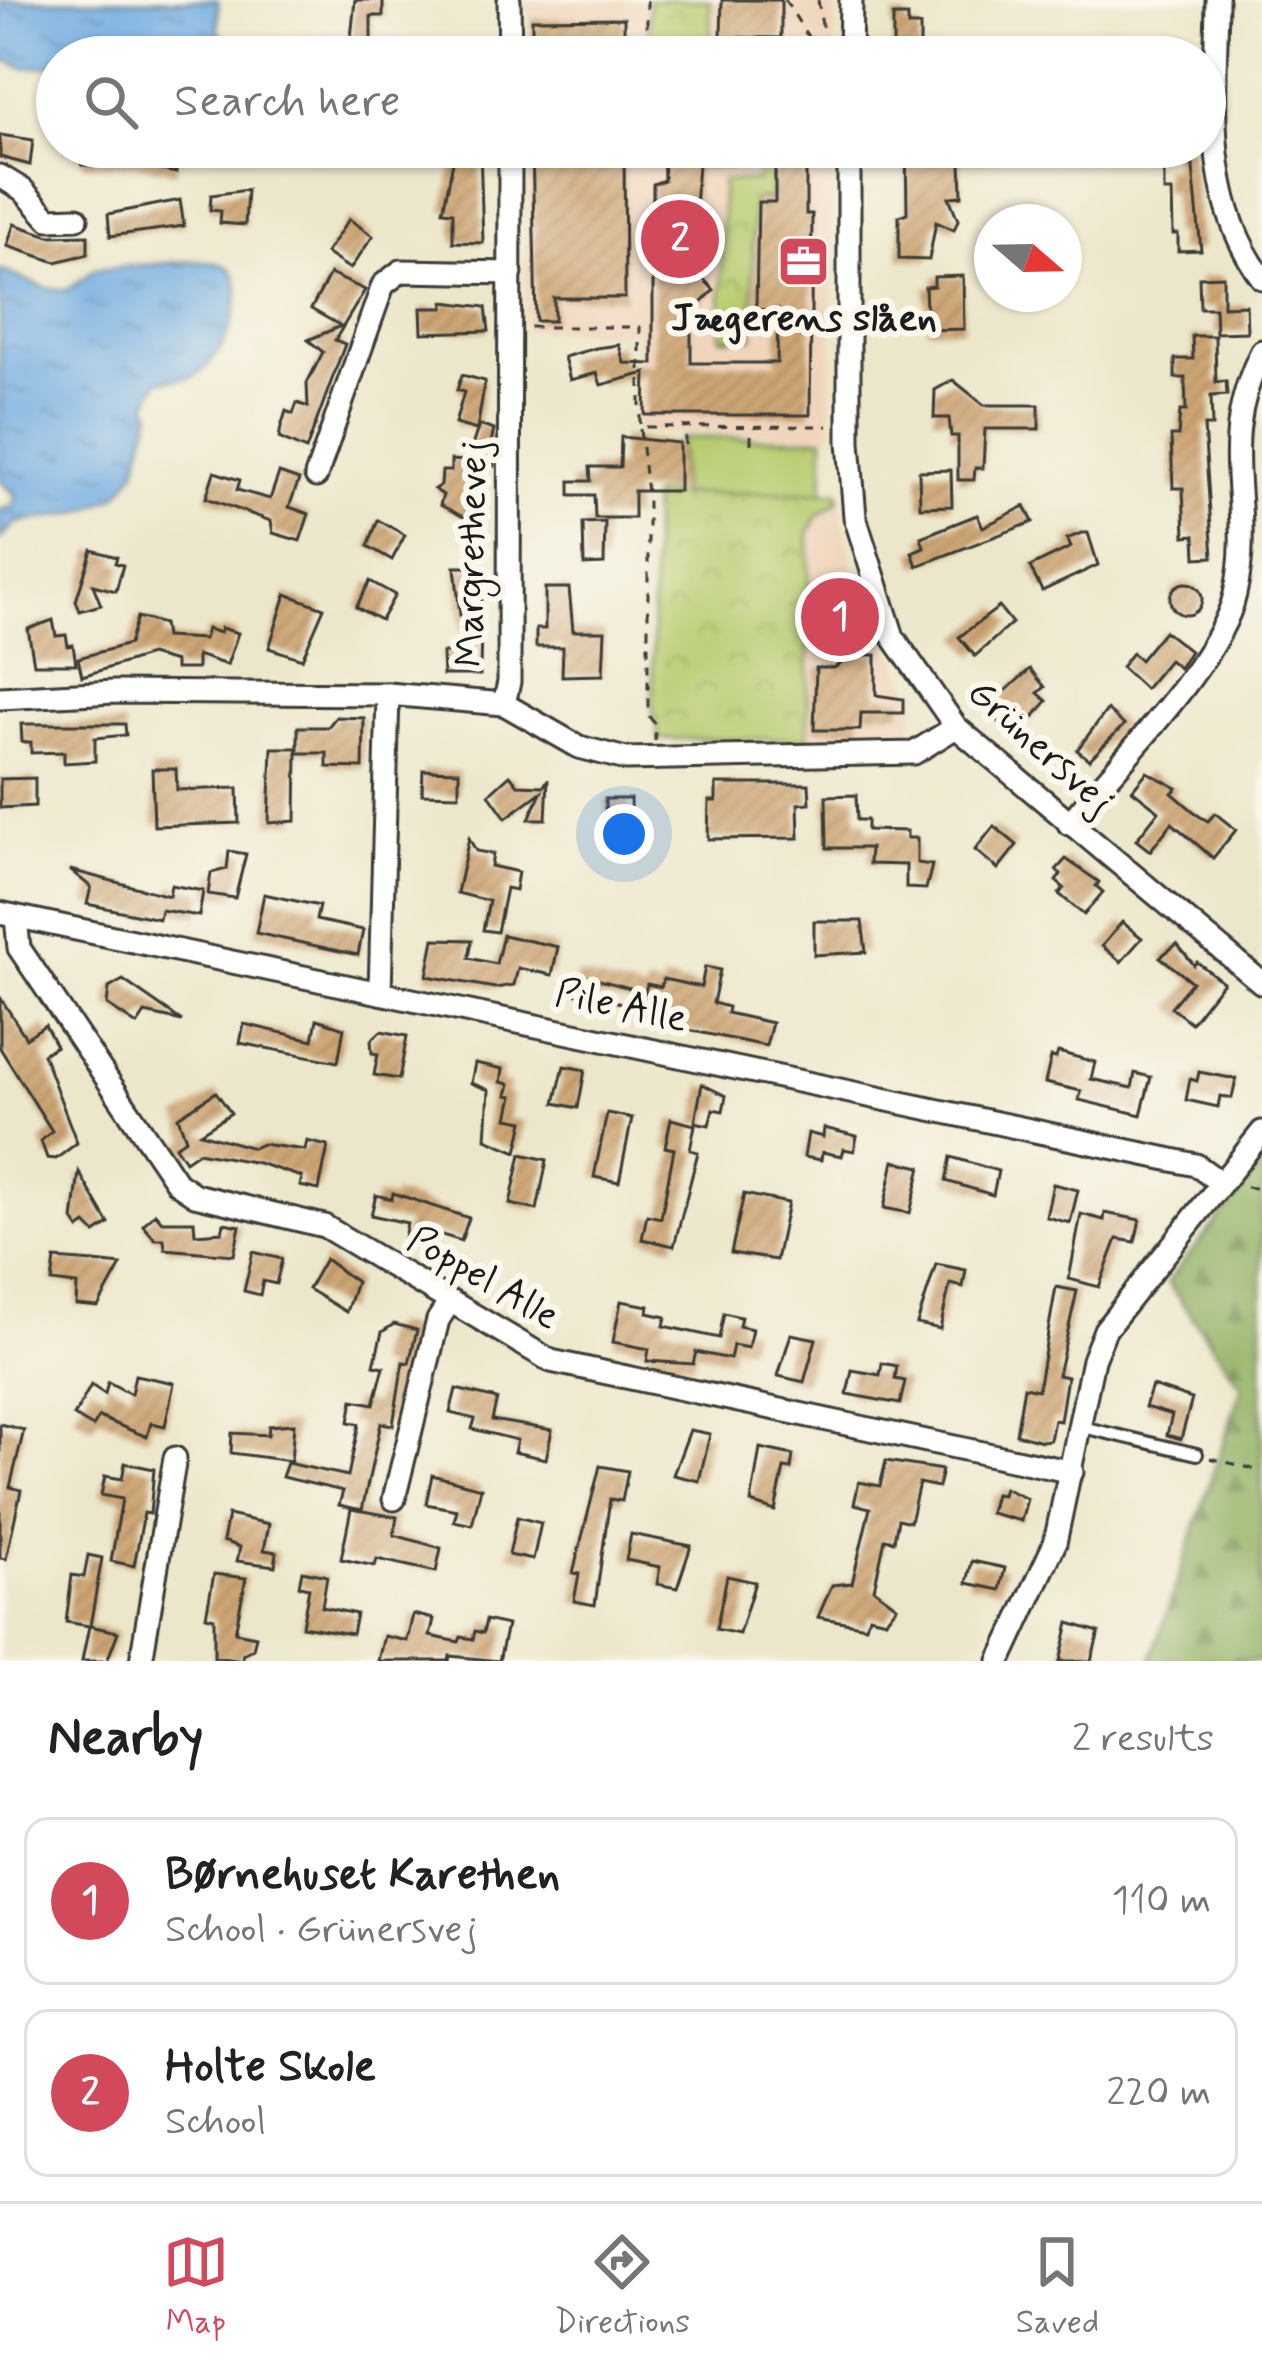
<!DOCTYPE html>
<meta charset="utf-8">
<style>
body{margin:0;font-family:Mynerve,sans-serif;background:#f6f6f6;color:#222}
.compass{position:absolute;left:974px;top:204px;width:108px;height:108px;border-radius:50%;background:#fff;box-shadow:0 3px 9px #0004;rotate:110deg}
.you{position:absolute;left:624px;top:834px;width:42px;height:42px;margin:-30px;border:9px solid #fff;border-radius:50%;background:#1a73e8;box-shadow:0 0 0 18px #1a73e833}
.badge{display:grid;place-items:center;width:78px;height:78px;border-radius:50%;background:#d1495b;color:#fff;font-size:39px;font-weight:700}
.pin{position:absolute;translate:-50% -50%;border:6px solid #fff;box-shadow:0 3px 12px #0006}
.list{margin:0;padding:0;list-style:none}
h2{display:flex;justify-content:space-between;align-items:center;height:156px;margin:0;padding:0 48px;font-size:51px}
h2 small{font-size:39px;font-weight:400;color:#767676}
.list li{display:grid;grid-template-columns:78px 1fr auto;gap:36px;align-items:center;box-sizing:border-box;height:168px;margin:0 24px 24px;padding:0 24px;border:3px solid #e0e0e0;border-radius:24px}
.list b{display:block;font-size:45px;white-space:nowrap}
.list p{margin:0;font-size:39px;white-space:nowrap;color:#767676}
.list em{font-size:39px;font-style:normal;color:#767676}
.icon{flex:none;width:66px;height:66px;fill:none;stroke:currentColor;stroke-width:2;stroke-linecap:round;stroke-linejoin:round}
.map{position:relative;flex:none;width:1262px;height:1661px;overflow:hidden}
.search{position:absolute;background:#fff;box-shadow:0 3px 9px #0004;left:36px;right:36px;top:36px;height:132px;display:flex;align-items:center;gap:30px;box-sizing:border-box;padding:0 42px;border-radius:66px;color:#767676;font-size:45px}
.sheet{height:540px;background:#fff}
nav{display:flex;justify-content:space-around;align-items:center;box-sizing:border-box;height:168px;border-top:3px solid #e0e0e0;background:#fff;font-size:33px;color:#767676}
nav a{display:grid;justify-items:center;gap:6px}
nav .on{color:#d1495b}
.map>svg:first-child{display:block}
.built{fill:#f0d5bc}
.forest{fill:url(#forest-firs);stroke:#56663f;stroke-width:3}
.park{fill:url(#park-crowns);stroke:#6a7446;stroke-width:3}
.pitch{fill:#b7cc70;stroke:#6a7446;stroke-width:3}
.water{fill:url(#water-ripples);stroke:#46647e;stroke-width:3}
.building{fill:url(#building-hatch);fill-rule:evenodd}
.lines{fill:none;stroke-linecap:round;stroke-linejoin:round}
.service-casing{stroke:#3b3a36;stroke-width:16}
.minor-casing{stroke:#3b3a36;stroke-width:27}
.path{stroke:#3b3a36;stroke-width:3;stroke-dasharray:9 9;stroke-linecap:butt}
.service{stroke:#fff;stroke-width:10}
.minor{stroke:#fff;stroke-width:21}
.labels{text-anchor:middle;dominant-baseline:central;stroke-width:12;stroke-linejoin:round;paint-order:stroke}
.poi-label{font-size:39px;font-weight:bold;fill:#1c1c1c;stroke:#fbf7ec}
.street-label{font-size:39px;fill:#1c1c1c;stroke:#fbf7ec}
</style>
<div class="map">
<svg width="1262" height="1661" viewBox="0 0 1262 1661">
<defs>
<pattern id="forest-firs" width="22" height="20" patternUnits="userSpaceOnUse" patternTransform="scale(3)"><rect width="22" height="20" fill="#91b062"/><path d="M5 1l3.5 6h-7zM16 11l3.5 6h-7z" fill="#768e50"/></pattern>
<pattern id="park-crowns" width="20" height="18" patternUnits="userSpaceOnUse" patternTransform="scale(3)"><rect width="20" height="18" fill="#b7cc70"/><path d="M2 6a3 3 0 1 1 6 0M12 15a3 3 0 1 1 6 0" fill="none" stroke="#9daf60"/></pattern>
<pattern id="water-ripples" width="26" height="14" patternUnits="userSpaceOnUse" patternTransform="scale(3)"><rect width="26" height="14" fill="#6fabe1"/><path d="M2 4q2-2 4 0t4 0M15 11q2-2 4 0t4 0" fill="none" stroke="#5a8ab6"/></pattern>
<pattern id="building-hatch" width="6" height="6" patternUnits="userSpaceOnUse" patternTransform="scale(3)"><rect width="6" height="6" fill="#cea675"/><path d="M-1 1l2-2M0 6l6-6M5 7l2-2" fill="none" stroke="#b08e65"/></pattern>
</defs>
<rect width="100%" height="100%" fill="#fbf7ec"/>
<filter id="ink" filterUnits="userSpaceOnUse"><feTurbulence type="fractalNoise" baseFrequency=".00833" numOctaves="2"/><feDisplacementMap in="SourceGraphic" scale="24" xChannelSelector="R" yChannelSelector="G"/><feConvolveMatrix kernelMatrix="1 2 1 2 8 2 1 2 1" color-interpolation-filters="sRGB"/></filter>
<filter id="wash" filterUnits="userSpaceOnUse"><feTurbulence type="fractalNoise" baseFrequency=".004" numOctaves="4" result="noise"/><feDisplacementMap in="SourceGraphic" scale="48" xChannelSelector="R" yChannelSelector="G"/><feGaussianBlur stdDeviation="2.7" result="paint"/><feColorMatrix in="noise" values="0 0 0 0 0 0 0 0 0 0 0 0 0 0 0 0 0 1.4 0 .05"/><feComposite in="paint" operator="in"/></filter>
<g filter="url(#wash)">
<rect width="100%" height="100%" fill="#ece7ca"/>
<g class="built">
<polygon points="529,0 836,0 835,57 528,57"/>
<polygon points="527,147 834,147 831,435 636,433 637,332 525,330"/>
<polygon points="839,500 855,577 917,703 909,739 808,739 809,533 817,517"/>
</g>
<polygon class="forest" points="1262,1166 1262,1661 1151,1661 1242,1386 1167,1282"/>
<g class="park">
<polygon points="649,0 710,0 711,45 649,46"/>
<polygon points="758,147 771,147 771,199 753,200 753,338 721,338 722,181 758,181"/>
<polygon points="838,492 839,500 817,517 809,533 808,739 658,739 657,717 653,716 652,495"/>
</g>
<polygon class="pitch" points="681,438 824,438 823,492 680,494"/>
<g class="water">
<polygon points="2,0 218,0 218,29 235,57 155,56 146,47 119,49 110,57 57,57 50,66 24,68 0,58"/>
<path d="M191 261C201 262 220 261 229 268 254 289 221 362 196 375 187 380 169 379 159 381L147 404 152 412 135 472 118 495 82 512 17 523 0 539V509L13 507 16 495 0 481V270L45 288 68 290 95 269Z"/>
</g>
<g id="blocks">
<g class="building">
<polygon points="355,0 383,0 383,16 371,16 371,57 349,57"/>
<polygon points="722,0 781,0 781,38 721,37"/>
<polygon points="893,16 908,16 908,26 920,26 920,57 893,53"/>
<polygon points="624,18 624,57 532,57 532,19"/>
<polygon points="0,135 33,140 30,165 0,157"/>
<polygon points="82,147 169,154 177,148 176,173 137,165 82,165"/>
<polygon points="456,147 480,147 483,243 453,242 453,212 443,211"/>
<polygon points="532,147 624,147 625,298 554,298 554,321 536,321"/>
<path d="M663 147H806V214H812L810 415H645L646 373 601 385 597 373 570 380 564 357 596 348 619 345 624 363 653 364V184L664 180ZM698 164H775V202H758L756 310 778 309 777 363H691V313L714 290 691 266Z"/>
<polygon points="906,147 994,147 994,160 961,161 962,196 949,197 958,220 954,230 936,222 929,260 899,259 899,216 907,213"/>
<polygon points="1173,147 1191,147 1201,250 1178,251 1178,234 1173,234 1172,192 1164,192 1164,167 1173,167"/>
<polygon points="247,190 245,225 220,223 221,211 210,210 211,195"/>
<polygon points="180,200 184,226 110,236 108,214"/>
<polygon points="349,219 373,236 350,269 326,253"/>
<polygon points="14,224 49,236 88,235 88,254 56,262 7,246"/>
<polygon points="330,274 365,290 335,340 345,344 306,450 279,438 281,427 286,411 293,414 297,403 308,407 307,383 323,352 308,340 341,326 311,309"/>
<polygon points="963,276 964,329 927,330 925,287 934,286 934,277"/>
<polygon points="1223,276 1223,306 1246,305 1247,332 1216,333 1215,308 1200,308 1199,277"/>
<polygon points="444,302 486,307 489,331 422,333 421,308 444,308"/>
<polygon points="1192,336 1215,336 1216,382 1226,381 1227,395 1211,396 1212,426 1204,426 1213,557 1196,558 1195,535 1185,536 1183,488 1173,488 1171,436 1178,436 1180,411 1186,411 1185,378 1175,378 1175,359 1193,359"/>
<polygon points="462,375 485,381 477,430 455,424 464,392 457,390"/>
<polygon points="953,380 984,405 1039,405 1039,429 985,429 983,468 975,468 974,480 958,480 958,436 951,436 949,418 934,418 935,390"/>
<polygon points="479,425 494,430 489,450 494,450 494,466 471,465 470,520 440,505 443,495 434,489 441,485 442,471 451,471 451,460 467,461"/>
<polygon points="621,437 679,443 679,491 634,491 634,518 595,518 594,495 570,495 570,481 591,481 590,467 620,467"/>
<polygon points="951,470 952,506 920,507 919,471"/>
<polygon points="214,472 240,480 237,490 270,499 279,473 299,480 289,507 309,514 300,541 273,533 271,521 206,498"/>
<polygon points="1025,506 1033,522 917,566 912,552 924,547 921,537 977,515 983,527"/>
<polygon points="378,520 405,535 392,560 368,546"/>
<polygon points="605,522 604,564 584,565 583,523"/>
<polygon points="1081,533 1088,533 1098,565 1042,591 1030,567 1071,547 1067,539"/>
<polygon points="92,550 117,557 115,563 123,565 116,591 93,585 101,605 80,611 76,601"/>
<polygon points="455,567 482,567 480,675 443,675 442,653 464,653"/>
<polygon points="370,581 395,595 381,620 356,607"/>
<circle cx="1186" cy="599" r="16"/>
<polygon points="545,588 569,588 573,631 605,631 603,675 562,676 563,647 536,647 536,629 545,629"/>
<polygon points="286,594 324,608 302,659 269,648"/>
<polygon points="999,607 1012,623 975,656 959,637"/>
<polygon points="137,617 163,624 165,637 204,639 207,629 220,633 221,628 238,633 227,665 197,655 197,669 175,669 175,662 150,655 82,676 78,658 129,644"/>
<polygon points="53,620 56,636 66,635 68,646 73,645 76,664 34,664 28,629"/>
<polygon points="1164,631 1190,651 1179,668 1169,660 1145,689 1121,667 1132,653 1140,660"/>
<polygon points="854,655 876,655 876,695 903,699 903,713 861,713 860,730 814,730 816,668 834,668"/>
<polygon points="1030,669 1045,687 1038,693 1047,701 1026,726 1013,715 1002,725 987,708"/>
<polygon points="1107,710 1124,725 1089,760 1077,750"/>
<polygon points="336,717 364,718 363,768 327,767 327,753 298,753 298,727 328,727"/>
<polygon points="21,724 125,724 126,735 95,738 95,761 64,763 64,752 31,753 31,742 22,742"/>
<polygon points="272,748 297,748 296,821 269,823"/>
<polygon points="152,769 176,769 177,790 238,788 239,823 154,826"/>
<polygon points="423,770 459,771 459,795 422,794"/>
<polygon points="1147,772 1177,788 1172,793 1199,816 1208,821 1215,813 1236,830 1213,858 1172,823 1150,851 1136,840 1159,811 1132,790"/>
<polygon points="510,775 518,785 544,786 548,779 546,819 529,819 541,792 506,818 489,794"/>
<polygon points="35,778 35,806 0,808 0,779"/>
<polygon points="716,784 809,784 810,803 798,804 799,838 708,839 709,801 716,801"/>
<polygon points="856,795 857,820 867,820 867,830 907,831 907,838 917,838 917,863 932,865 926,889 906,888 906,865 869,864 870,848 827,848 826,796"/>
<polygon points="605,799 630,799 631,835 606,836"/>
<polygon points="994,826 1017,845 998,869 975,850"/>
<polygon points="469,838 476,851 493,854 491,866 518,872 515,890 506,888 497,932 483,930 489,901 457,893"/>
<polygon points="229,851 246,854 235,898 208,894 211,873 227,869"/>
<polygon points="1066,859 1099,882 1096,886 1103,892 1084,915 1059,894 1064,888 1056,881 1061,874 1056,870"/>
<polygon points="70,870 169,896 171,885 203,891 199,916 161,910 159,919 87,904 91,887"/>
<polygon points="264,894 319,906 316,920 363,930 358,955 256,933"/>
<polygon points="814,921 862,921 866,952 814,955"/>
<polygon points="1122,922 1142,938 1121,962 1102,946"/>
<polygon points="503,935 558,947 552,975 518,968 514,985 495,988 427,976 434,939 472,940 469,958 496,964"/>
<polygon points="1177,944 1194,965 1197,962 1223,982 1191,1023 1171,1007 1192,982 1160,957"/>
<polygon points="705,967 720,970 713,1003 728,1007 727,1013 772,1023 766,1046 664,1025 665,1020 631,1012 632,1005 573,993 577,974 645,992 647,984 661,987 663,979 701,987"/>
<polygon points="123,980 182,1021 145,1013 137,1025 107,1005 109,988"/>
<polygon points="0,997 26,1038 45,1025 56,1046 43,1054 77,1143 56,1159 47,1158 41,1141 52,1131 0,1048"/>
<polygon points="317,1019 344,1028 338,1062 240,1043 244,1024 313,1040"/>
<polygon points="381,1031 407,1036 399,1079 374,1075 378,1054 372,1053 371,1040"/>
<polygon points="1058,1052 1095,1062 1091,1079 1132,1088 1135,1073 1151,1077 1141,1115 1079,1100 1081,1091 1045,1083 1051,1057 1056,1058"/>
<polygon points="475,1063 503,1069 501,1082 510,1084 507,1095 513,1096 508,1118 524,1121 517,1152 486,1139 489,1090 471,1083"/>
<polygon points="564,1066 585,1070 578,1108 555,1103"/>
<polygon points="1199,1072 1236,1079 1232,1098 1220,1096 1218,1107 1186,1100 1190,1079 1197,1081"/>
<polygon points="702,1084 726,1096 723,1111 713,1109 709,1125 695,1122"/>
<polygon points="216,1092 231,1113 200,1133 253,1148 262,1144 305,1150 307,1141 328,1146 319,1190 300,1186 302,1177 258,1163 198,1152 185,1161 175,1146 186,1139 178,1117"/>
<polygon points="607,1113 632,1118 619,1182 594,1177"/>
<polygon points="671,1119 695,1125 690,1150 698,1152 674,1246 642,1239 647,1215 661,1218 674,1149 665,1147"/>
<polygon points="824,1128 857,1136 854,1151 844,1149 842,1156 822,1152 821,1160 804,1157 808,1133 823,1137"/>
<polygon points="521,1154 547,1160 537,1210 510,1204"/>
<polygon points="951,1157 998,1171 993,1195 946,1181"/>
<polygon points="894,1161 921,1167 910,1213 884,1208"/>
<polygon points="79,1172 109,1224 95,1233 86,1224 79,1229 73,1220"/>
<polygon points="1053,1184 1078,1190 1070,1223 1046,1217"/>
<polygon points="393,1193 469,1218 461,1241 423,1229 420,1247 403,1244 407,1223 371,1215 376,1195 392,1199"/>
<polygon points="744,1194 788,1203 776,1260 731,1253"/>
<polygon points="155,1213 162,1221 194,1221 195,1234 222,1232 224,1223 240,1226 234,1255 165,1249 164,1239 155,1239 143,1225"/>
<polygon points="1105,1213 1140,1220 1135,1242 1117,1239 1099,1287 1069,1279 1081,1214 1104,1220"/>
<polygon points="253,1252 282,1259 276,1284 263,1281 260,1295 244,1291"/>
<polygon points="55,1259 94,1262 121,1265 98,1307 76,1305 77,1285 52,1282"/>
<polygon points="325,1259 356,1282 346,1312 308,1289"/>
<polygon points="936,1264 966,1270 963,1287 950,1284 940,1329 917,1324"/>
<polygon points="1056,1287 1077,1291 1058,1375 1067,1377 1060,1421 1054,1420 1050,1440 1042,1441 1016,1434 1024,1387 1038,1390"/>
<polygon points="621,1301 649,1306 648,1313 666,1317 664,1326 719,1338 724,1313 741,1317 739,1326 752,1329 748,1348 733,1345 730,1359 696,1352 693,1364 647,1361 649,1349 613,1342"/>
<polygon points="394,1324 417,1330 409,1363 403,1362 393,1425 381,1423 362,1510 339,1505 343,1491 282,1477 287,1463 348,1476 359,1424 349,1422 353,1400 374,1404 384,1367 374,1365 382,1332"/>
<polygon points="791,1334 816,1339 804,1382 778,1376"/>
<polygon points="882,1363 897,1366 895,1379 905,1381 900,1404 847,1394 852,1370 880,1375"/>
<polygon points="135,1375 174,1383 165,1426 151,1423 147,1437 99,1417 93,1427 74,1416 91,1385 105,1394 108,1382 131,1394"/>
<polygon points="1152,1386 1192,1399 1181,1439 1167,1435 1172,1415 1145,1407"/>
<polygon points="456,1389 497,1399 492,1420 552,1430 546,1459 514,1452 517,1440 472,1429 475,1419 450,1413"/>
<polygon points="0,1424 24,1430 10,1487 21,1490 6,1559 0,1558"/>
<polygon points="294,1424 291,1461 231,1453 232,1433 268,1435 269,1426"/>
<polygon points="690,1430 710,1434 699,1481 673,1475"/>
<polygon points="760,1448 793,1455 791,1469 784,1468 775,1511 751,1503"/>
<polygon points="886,1461 942,1470 938,1487 919,1483 910,1522 898,1519 894,1541 885,1539 874,1589 897,1606 886,1620 869,1616 866,1626 818,1617 832,1585 852,1583 870,1508 854,1504 859,1482 880,1486"/>
<polygon points="125,1463 154,1469 150,1514 144,1513 134,1566 111,1561 122,1499 101,1495 105,1476 122,1479"/>
<polygon points="600,1466 628,1471 622,1501 610,1499 595,1605 574,1601 579,1574 573,1573"/>
<polygon points="432,1475 481,1488 472,1525 454,1521 457,1510 426,1504"/>
<polygon points="1004,1488 1027,1499 1021,1521 990,1513 995,1494 1002,1495"/>
<polygon points="351,1509 397,1517 394,1535 441,1548 436,1572 377,1559 375,1566 341,1559"/>
<polygon points="228,1515 269,1524 264,1550 277,1552 275,1566 237,1561 240,1547 223,1541"/>
<polygon points="517,1517 541,1523 533,1560 509,1555"/>
<polygon points="631,1534 691,1546 677,1588 657,1584 660,1567 626,1560"/>
<polygon points="88,1555 102,1558 90,1626 118,1632 107,1661 82,1661 89,1626 66,1622 72,1575 84,1577"/>
<polygon points="972,1561 1005,1568 1000,1590 967,1583"/>
<polygon points="302,1571 327,1576 322,1607 356,1614 352,1634 302,1626 309,1588 299,1586"/>
<polygon points="214,1574 246,1578 235,1632 256,1636 253,1649 243,1654 242,1661 214,1657 214,1618 206,1616"/>
<polygon points="727,1576 755,1582 739,1634 716,1629"/>
<polygon points="413,1614 434,1619 430,1636 459,1642 461,1637 473,1639 475,1631 483,1633 486,1620 507,1625 499,1661 450,1656 449,1661 378,1661 384,1636 407,1641"/>
<polygon points="1069,1623 1099,1632 1091,1661 1060,1661"/>
</g>
</g>
</g>
<g filter="url(#ink)">
<use href="#blocks" fill-opacity="0" stroke="#3b3a36" stroke-width="3"/>
<g class="lines">
<defs>
<polyline id="service" points="1078,1426 1197,1454"/>
<g id="minor">
<polyline points="509,0 510,57"/>
<path d="M1217 0C1216 96 1201 197 1262 278"/>
<polyline points="850,57 851,0"/>
<polyline points="510,147 509,682 504,704 579,747 626,759 914,753 956,727"/>
<polyline points="849,147 849,442 855,517 893,637 956,727 1262,983"/>
<polyline points="0,176 23,190 49,219 77,218"/>
<polyline points="316,476 383,285 401,271 511,273"/>
<polyline points="0,698 114,692 388,694 504,704"/>
<path d="M1069 824C1114 767 1220 662 1235 594 1256 504 1213 449 1262 351"/>
<polyline points="0,913 1196,1165 1221,1183"/>
<polyline points="16,917 19,948 177,1183 195,1195 324,1226 551,1361 1072,1472"/>
<polyline points="380,993 388,694"/>
<polyline points="394,1499 438,1320 449,1303"/>
<polyline points="141,1661 175,1458"/>
<polyline points="1000,1661 1055,1543 1093,1360 1105,1330 1262,1132"/>
</g>
</defs>
<use href="#service" class="service-casing"/>
<use href="#minor" class="minor-casing"/>
<g class="path">
<polyline points="647,0 647,57"/>
<polyline points="785,0 810,40 811,57"/>
<polyline points="818,0 827,57"/>
<polyline points="530,327 640,327 640,427 828,426"/>
<polyline points="640,429 648,503 648,715 655,724 655,741"/>
<polyline points="751,444 751,428"/>
<polyline points="685,445 685,428"/>
<polyline points="1246,1187 1262,1189"/>
<polyline points="1210,1458 1262,1471"/>
</g>
<use href="#service" class="service"/>
<use href="#minor" class="minor"/>
</g>
</g>
<defs>
<symbol id="office-square" viewBox="-11 -11 22 22"><rect x="-9" y="-9" width="18" height="18" rx="4" fill="#d1495b" stroke="#fbf7ec"/><path d="M-6-3h4V-5.5h4V-3h4V5H-6ZM-1-4.5V-3h2v-1.5ZM-6 0V1H6V0Z" fill="#fff"/></symbol>
</defs>
<g fill-rule="evenodd">
<use href="#office-square" x="774" y="232" width="59" height="59"/>
</g>
<g class="labels">
<g class="poi-label">
<text x="804" y="319">Jægerens slåen</text>
</g>
<g class="street-label">
<text transform="translate(473 554) rotate(-89)">Margrethevej</text>
<text transform="translate(1040 748) rotate(42)">Grünersvej</text>
<text transform="translate(621 1007) rotate(12)">Pile Alle</text>
<text transform="translate(483 1279) rotate(30)">Poppel Alle</text>
</g>
</g>
</svg>
<svg class="compass" viewBox="-18 -18 36 36"><path d="M0-13l5 13h-10z" fill="#e53935"/><path d="M0 13l5-13h-10z" fill="#767676"/></svg>
<div class="you"></div>
<div class="pin badge" style="left:840px;top:617px">1</div>
<div class="pin badge" style="left:680px;top:239px">2</div>
<div class="search"><svg class="icon" aria-label="search" viewBox="0 0 24 24"><circle cx="10" cy="10" r="6"/><path d="M15 15l6 6"/></svg>Search here</div>
</div>
<section class="sheet">
<h2>Nearby<small>2 results</small></h2>
<ul class="list">
<li><span class="badge">1</span><div><b>Børnehuset Karethen</b><p>School · Grünersvej</p></div><em>110 m</em></li>
<li><span class="badge">2</span><div><b>Holte Skole</b><p>School</p></div><em>220 m</em></li>
</ul>
</section>
<nav>
<a class="on"><svg class="icon" aria-label="map" viewBox="0 0 24 24"><path d="M3 6l6-2 6 2 6-2v14l-6 2-6-2-6 2zM9 4v14M15 6v14"/></svg>Map</a>
<a><svg class="icon" aria-label="directions" viewBox="0 0 24 24"><path d="M12 3l9 9-9 9-9-9zM9 14v-3h6M13 9l2 2-2 2"/></svg>Directions</a>
<a><svg class="icon" aria-label="saved" viewBox="0 0 24 24"><path d="M7 4h10v16l-5-4-5 4z"/></svg>Saved</a>
</nav>
